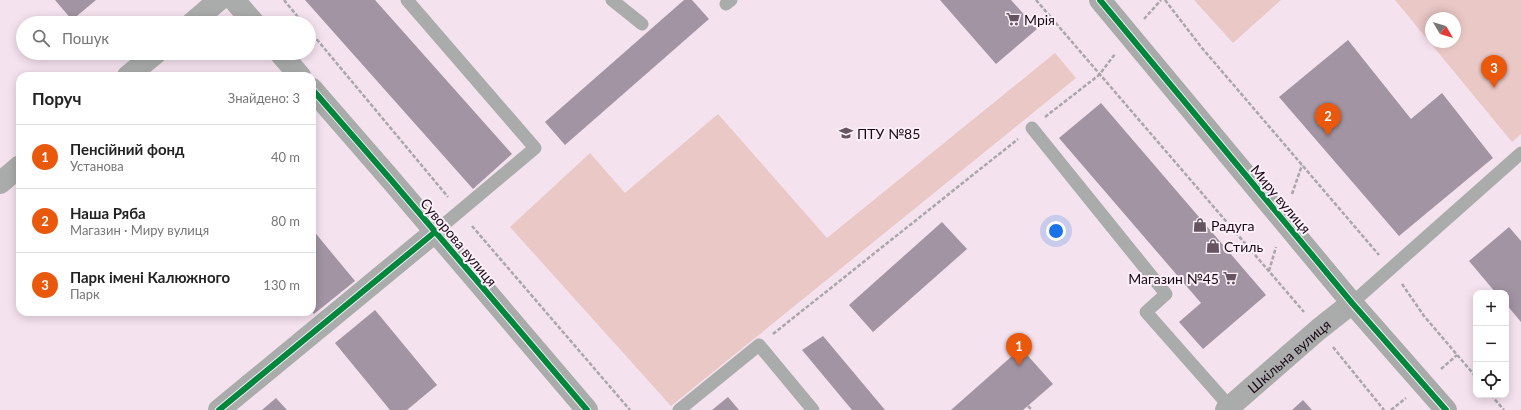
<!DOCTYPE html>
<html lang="uk">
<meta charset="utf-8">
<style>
body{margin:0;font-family:Lato,sans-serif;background:#f2f2f2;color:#222}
.controls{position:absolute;right:12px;bottom:12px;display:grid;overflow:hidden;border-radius:8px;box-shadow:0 2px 10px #0003}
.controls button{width:36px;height:36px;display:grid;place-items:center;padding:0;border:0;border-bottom:1px solid #e0e0e0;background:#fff;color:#222;font:20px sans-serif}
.compass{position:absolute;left:1425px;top:12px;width:36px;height:36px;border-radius:50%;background:#fff;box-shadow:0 2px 10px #0003;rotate:128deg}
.you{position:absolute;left:1056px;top:231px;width:14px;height:14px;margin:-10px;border:3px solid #fff;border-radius:50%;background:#1a73e8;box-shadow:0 0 0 6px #1a73e833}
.badge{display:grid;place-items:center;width:26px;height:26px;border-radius:50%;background:#ea580c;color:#fff;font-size:13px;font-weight:700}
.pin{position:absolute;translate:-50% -33px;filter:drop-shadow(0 1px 2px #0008)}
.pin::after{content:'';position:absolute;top:21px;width:14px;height:12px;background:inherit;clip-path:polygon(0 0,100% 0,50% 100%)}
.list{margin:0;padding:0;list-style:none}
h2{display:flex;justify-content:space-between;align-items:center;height:52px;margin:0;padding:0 16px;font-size:17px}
h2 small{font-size:13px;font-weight:400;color:#767676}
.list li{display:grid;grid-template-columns:26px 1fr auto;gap:12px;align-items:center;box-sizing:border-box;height:64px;padding:0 16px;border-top:1px solid #e0e0e0}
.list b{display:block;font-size:15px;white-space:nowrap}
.list p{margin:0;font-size:13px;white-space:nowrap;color:#767676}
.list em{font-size:13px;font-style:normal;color:#767676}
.icon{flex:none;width:22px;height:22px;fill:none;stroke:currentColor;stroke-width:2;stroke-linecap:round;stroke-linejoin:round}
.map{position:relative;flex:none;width:1521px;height:410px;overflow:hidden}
.search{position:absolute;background:#fff;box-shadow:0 2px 10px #0003;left:16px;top:16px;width:300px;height:44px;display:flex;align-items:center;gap:10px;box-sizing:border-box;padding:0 14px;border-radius:22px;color:#767676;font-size:15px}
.panel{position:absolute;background:#fff;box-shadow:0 2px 10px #0003;left:16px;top:72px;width:300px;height:244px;border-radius:12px}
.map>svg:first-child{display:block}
.green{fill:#eac8c6;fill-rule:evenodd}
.building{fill:#a294a2}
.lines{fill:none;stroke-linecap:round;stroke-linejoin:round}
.path{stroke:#aaa6aa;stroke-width:2.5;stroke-dasharray:4 2;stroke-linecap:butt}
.lane{stroke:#a9acab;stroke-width:13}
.street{stroke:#a9acab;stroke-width:22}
.secondary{stroke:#a9abaa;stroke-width:22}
.cycleway-casing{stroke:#fbf0f7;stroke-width:8}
.cycleway{stroke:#00873e;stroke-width:6}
.labels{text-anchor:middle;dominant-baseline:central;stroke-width:4;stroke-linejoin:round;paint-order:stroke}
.poi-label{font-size:14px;fill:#1a0816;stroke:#fbf0f7;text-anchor:start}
.street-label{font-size:14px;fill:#1a0816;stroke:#fbf0f7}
</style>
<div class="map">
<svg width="1521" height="410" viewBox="0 0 1521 410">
<rect width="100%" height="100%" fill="#f4e2ee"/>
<g class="green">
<polygon points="1194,0 1281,0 1233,43"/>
<path d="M1395 0H1521V134L1512 142ZM1431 18H1455V42H1431Z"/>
<polygon points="1055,53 1076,78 671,406 510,227 590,153 625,193 718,114 827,238"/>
</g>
<g class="building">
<polygon points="55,0 96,0 72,20"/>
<polygon points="305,0 375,0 512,154 473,189"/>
<polygon points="684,0 692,0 709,19 565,145 545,122"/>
<polygon points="940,0 1011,0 1037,29 996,64"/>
<polygon points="1348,40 1411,119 1442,93 1493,158 1399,236 1279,97"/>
<polygon points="1101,103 1266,295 1203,349 1179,322 1201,303 1059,138"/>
<polygon points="942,222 967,249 873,332 849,305"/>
<polygon points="1509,227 1521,241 1521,322 1506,304 1506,293 1496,293 1469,261"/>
<polygon points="312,229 355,281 314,314 312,312"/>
<polygon points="375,310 437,385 407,410 390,410 335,343"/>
<polygon points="823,336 885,410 852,410 802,350"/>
<polygon points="1021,348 1053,384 1023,410 951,410"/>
<polygon points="728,397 739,410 712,410"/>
<polygon points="276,398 287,410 262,410"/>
<polygon points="1303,400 1312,410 1292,410"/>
</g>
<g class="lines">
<g class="path">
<polyline points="284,0 303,23"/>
<polyline points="1036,0 1304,312"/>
<polyline points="1165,0 1202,48 1379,255"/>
<polyline points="1144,19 1161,0"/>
<polyline points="309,30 448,197"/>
<polyline points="1045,117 1099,75 1115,54"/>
<polyline points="1292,194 1302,165"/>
<polyline points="472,226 630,410"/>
<polyline points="1269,271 1276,247"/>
<polyline points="1402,284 1424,316 1476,377"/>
<polyline points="773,334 1018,139"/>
<polyline points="1333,347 1384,410"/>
<polyline points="1441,369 1457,355"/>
<polyline points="1491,395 1504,410"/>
<polyline points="1028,406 1032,410"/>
<polyline points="1391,410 1406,398"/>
</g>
<g class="lane">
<polyline points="407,0 535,148 435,232"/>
<polyline points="612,0 642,24"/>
<polyline points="726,4 731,0"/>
<polyline points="1032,128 1166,294 1146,312 1230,407"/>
<polyline points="1352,303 1521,153"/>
<polyline points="679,410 759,345 813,410"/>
</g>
<g class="street">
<polyline points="234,0 254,23"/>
<polyline points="192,23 219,0"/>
<polyline points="280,53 300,76"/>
<polyline points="128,76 156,53"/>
<polyline points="312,89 392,181 587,410"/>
<polyline points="0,183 20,166"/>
<polyline points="219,410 435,232"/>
<path id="s1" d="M1226 410 1319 329 1352 303"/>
</g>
<polyline class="secondary" points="1100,0 1352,303 1446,410"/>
<defs>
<g id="cycleway">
<polyline points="1100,0 1352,303 1446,410"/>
<polyline points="312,89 392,181 587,410"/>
<polyline points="219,410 435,232"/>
</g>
</defs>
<use href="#cycleway" class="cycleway-casing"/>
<use href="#cycleway" class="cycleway"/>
</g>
<defs>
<symbol id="supermarket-bare" viewBox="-9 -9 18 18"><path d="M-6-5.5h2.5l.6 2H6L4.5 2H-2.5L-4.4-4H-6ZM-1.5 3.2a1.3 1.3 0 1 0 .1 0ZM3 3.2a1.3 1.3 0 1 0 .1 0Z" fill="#665462" stroke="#fbf0f7" stroke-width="2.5" paint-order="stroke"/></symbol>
<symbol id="university-bare" viewBox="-9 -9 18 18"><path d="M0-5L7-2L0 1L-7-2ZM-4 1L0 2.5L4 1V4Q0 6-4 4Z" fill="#665462" stroke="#fbf0f7" stroke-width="2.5" paint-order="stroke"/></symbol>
<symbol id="shop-bare" viewBox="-9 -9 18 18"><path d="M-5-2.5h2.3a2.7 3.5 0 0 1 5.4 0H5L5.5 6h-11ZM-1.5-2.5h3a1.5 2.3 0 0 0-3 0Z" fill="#665462" stroke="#fbf0f7" stroke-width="2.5" paint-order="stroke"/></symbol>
</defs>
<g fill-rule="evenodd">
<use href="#supermarket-bare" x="1003" y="9" width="20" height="20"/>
<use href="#university-bare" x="836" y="123" width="20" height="20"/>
<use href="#shop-bare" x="1190" y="215" width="20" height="20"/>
<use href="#shop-bare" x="1203" y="236" width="20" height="20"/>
<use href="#supermarket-bare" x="1220" y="268" width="20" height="20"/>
</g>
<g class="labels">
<g class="poi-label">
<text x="1024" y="19">Мрія</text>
<text x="857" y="133">ПТУ №85</text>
<text x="1211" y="225">Радуга</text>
<text x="1224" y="246">Стиль</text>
<text x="1219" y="278" text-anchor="end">Магазин №45</text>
</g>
<g class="street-label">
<text transform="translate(1281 199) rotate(50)">Миру вулиця</text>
<text transform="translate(459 242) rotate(50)">Суворова вулиця</text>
<text stroke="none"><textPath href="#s1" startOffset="83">Шкільна вулиця</textPath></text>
</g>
</g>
</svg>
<div class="controls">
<button>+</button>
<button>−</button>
<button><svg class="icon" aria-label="locate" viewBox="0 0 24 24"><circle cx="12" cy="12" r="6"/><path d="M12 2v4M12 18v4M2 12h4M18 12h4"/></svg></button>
</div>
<svg class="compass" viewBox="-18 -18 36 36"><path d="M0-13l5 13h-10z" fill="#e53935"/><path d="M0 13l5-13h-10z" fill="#767676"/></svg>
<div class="you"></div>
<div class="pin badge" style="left:1019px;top:366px">1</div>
<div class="pin badge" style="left:1328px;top:136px">2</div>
<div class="pin badge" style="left:1494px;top:88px">3</div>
<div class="search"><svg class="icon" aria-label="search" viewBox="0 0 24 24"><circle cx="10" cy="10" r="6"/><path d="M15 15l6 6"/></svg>Пошук</div>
<section class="panel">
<h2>Поруч<small>Знайдено: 3</small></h2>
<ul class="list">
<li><span class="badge">1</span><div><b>Пенсійний фонд</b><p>Установа</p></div><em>40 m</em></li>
<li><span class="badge">2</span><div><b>Наша Ряба</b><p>Магазин · Миру вулиця</p></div><em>80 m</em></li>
<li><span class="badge">3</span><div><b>Парк імені Калюжного</b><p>Парк</p></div><em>130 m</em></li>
</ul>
</section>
</div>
